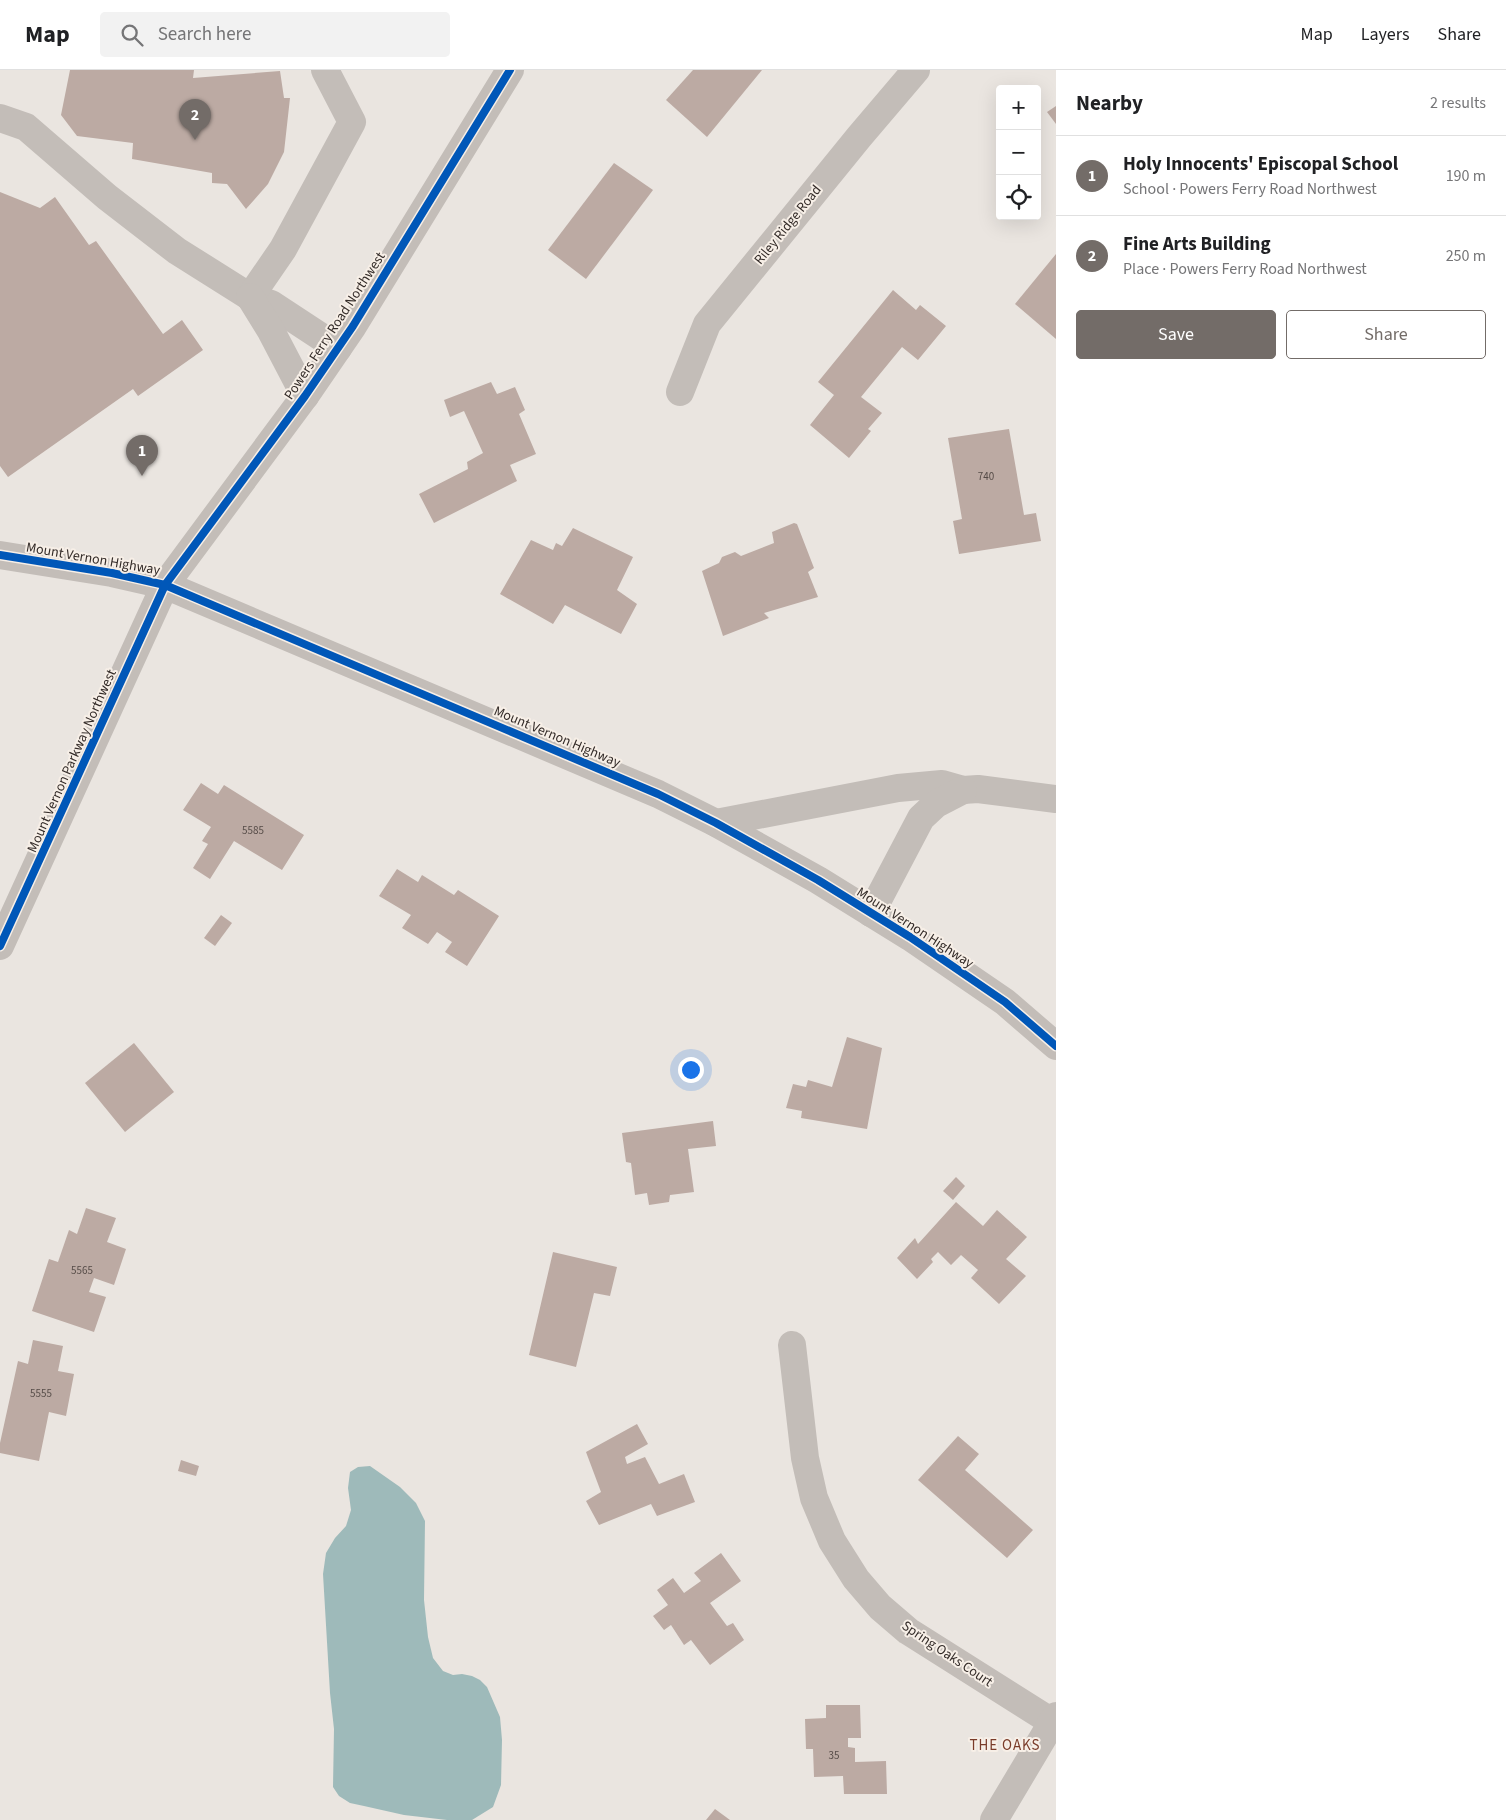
<!DOCTYPE html>
<meta charset="utf-8">
<style>
body{margin:0;font-family:"Source Sans 3",sans-serif;background:#f2f2f2;color:#202124}
.controls{position:absolute;right:15px;top:15px;display:grid;overflow:hidden;border-radius:5px;box-shadow:0 5px 20px #0002}
.controls button{width:45px;height:45px;display:grid;place-items:center;padding:0;border:0;border-bottom:1px solid #e0e0e0;background:#fff;color:#202124;font:25px sans-serif}
.you{position:absolute;left:690px;top:999px;width:18px;height:18px;margin:-12px;border:4px solid #fff;border-radius:50%;background:#1a73e8;box-shadow:0 0 0 8px #1a73e833}
.badge{display:grid;place-items:center;width:32px;height:32px;border-radius:50%;background:#736c68;color:#fff;font-size:16px;font-weight:700}
.pin{position:absolute;translate:-50% -41px;filter:drop-shadow(0 1px 2px #0008)}
.pin::after{content:'';position:absolute;top:26px;width:18px;height:15px;background:inherit;clip-path:polygon(0 0,100% 0,50% 100%)}
.list{margin:0;padding:0;list-style:none}
h2{display:flex;justify-content:space-between;align-items:center;height:65px;margin:0;padding:0 20px;font-size:21px}
h2 small{font-size:16px;font-weight:400;color:#757577}
.list li{display:grid;grid-template-columns:32px 1fr auto;gap:15px;align-items:center;box-sizing:border-box;height:80px;padding:0 20px;border-top:1px solid #e0e0e0}
.list b{display:block;font-size:19px;white-space:nowrap}
.list p{margin:0;font-size:16px;white-space:nowrap;color:#757577}
.list em{font-size:16px;font-style:normal;color:#757577}
.actions{display:flex;gap:10px;padding:15px 20px}
.actions a{flex:1;padding:11px 0;border:1px solid #736c68;border-radius:5px;text-align:center;font-size:18px;color:#736c68}
.actions .main{background:#736c68;color:#fff}
.icon{flex:none;width:28px;height:28px;fill:none;stroke:currentColor;stroke-width:2;stroke-linecap:round;stroke-linejoin:round}
.map{position:relative;flex:none;width:1056px;height:1750px;overflow:hidden}
header{display:flex;align-items:center;gap:30px;box-sizing:border-box;height:70px;padding:0 25px;background:#fff;border-bottom:1px solid #e0e0e0}
header strong{font-size:24px}
nav{display:flex;gap:28px;margin-inline-start:auto;font-size:18px}
.search{width:350px;height:45px;background:#f2f2f2;display:flex;align-items:center;gap:12px;box-sizing:border-box;padding:0 18px;border-radius:5px;color:#757577;font-size:19px}
main{display:flex}
aside{flex:1;background:#fff}
.map>svg:first-child{display:block}
.water{fill:#9ebaba}
.building{fill:#bcaaa3}
.lines{fill:none;stroke-linecap:round;stroke-linejoin:round}
.minor{stroke:#c3bdb8;stroke-width:28}
.cycleway-casing{stroke:#f7efe7;stroke-width:11}
.cycleway{stroke:#0057b8;stroke-width:8}
.labels{text-anchor:middle;dominant-baseline:central;stroke-width:4;stroke-linejoin:round;paint-order:stroke}
.number-label{font-size:11px;fill:#554b47}
.street-label{font-size:14px;fill:#332b28;stroke:#f7efe7}
.neighbourhood-label{font-size:15px;letter-spacing:1px;fill:#793b29;stroke:#f7efe7}
</style>
<header>
<strong>Map</strong>
<div class="search"><svg class="icon" aria-label="search" viewBox="0 0 24 24"><circle cx="10" cy="10" r="6"/><path d="M15 15l6 6"/></svg>Search here</div>
<nav><a>Map</a><a>Layers</a><a>Share</a></nav>
</header>
<main>
<div class="map">
<svg width="1056" height="1750" viewBox="0 0 1056 1750">
<rect width="100%" height="100%" fill="#eae5e0"/>
<polygon class="water" points="370,1396 400,1417 416,1433 425,1451 424,1530 428,1567 433,1588 443,1601 453,1605 462,1604 472,1606 480,1610 487,1617 500,1647 502,1670 501,1715 493,1737 472,1750 447,1750 404,1745 364,1736 350,1733 339,1726 333,1717 334,1659 330,1623 323,1504 326,1483 335,1468 346,1456 351,1440 348,1418 350,1402 358,1397"/>
<g class="building">
<polygon points="70,0 194,0 193,8 280,1 284,28 290,28 284,82 268,114 246,139 227,114 212,113 212,103 132,89 133,73 77,66 61,45"/>
<polygon points="693,0 762,0 707,67 666,30"/>
<polygon points="1056,36 1056,54 1047,42"/>
<polygon points="614,93 653,120 586,209 548,180"/>
<polygon points="0,122 40,138 55,127 89,175 96,171 163,264 182,250 203,280 138,326 133,319 8,407 0,396"/>
<polygon points="1056,184 1056,269 1015,234"/>
<polygon points="893,220 916,240 920,235 946,256 918,290 902,277 861,327 882,343 868,359 871,361 849,388 810,355 834,325 818,312"/>
<polygon points="491,312 497,324 515,317 525,340 519,344 536,384 510,395 517,411 434,453 419,424 468,399 467,392 483,383 464,341 450,347 444,330"/>
<polygon points="1009,359 1024,445 1036,443 1041,471 959,484 953,451 962,449 948,368"/>
<polygon points="794,453 797,454 814,498 808,502 818,527 764,543 769,548 723,566 702,501 719,493 722,487 735,482 741,486 774,473 772,462"/>
<polygon points="573,458 633,487 617,520 637,534 621,564 565,535 553,554 500,524 531,470 553,480 556,473 562,476"/>
<polygon points="201,713 218,724 224,715 304,765 282,800 234,771 210,809 193,798 208,774 202,771 211,757 183,740"/>
<polygon points="397,799 418,812 422,805 454,825 458,820 499,846 467,896 445,882 452,872 437,862 428,874 402,858 411,845 379,826"/>
<polygon points="221,845 232,853 215,876 204,868"/>
<polygon points="847,967 882,978 867,1059 801,1048 802,1041 786,1038 793,1014 806,1017 808,1010 832,1017"/>
<polygon points="134,973 174,1022 125,1062 85,1013"/>
<polygon points="713,1051 716,1076 688,1079 694,1122 670,1125 669,1132 649,1135 647,1123 635,1125 631,1093 626,1092 622,1063"/>
<polygon points="956,1107 965,1116 953,1130 943,1121"/>
<polygon points="956,1132 983,1156 997,1140 1027,1167 1006,1189 1026,1206 999,1234 971,1208 978,1200 961,1185 951,1195 938,1182 931,1189 933,1192 917,1209 897,1188 915,1168 918,1174"/>
<polygon points="86,1138 116,1148 107,1172 126,1179 114,1215 94,1208 89,1222 106,1227 94,1262 32,1241 49,1189 58,1192 69,1160 77,1164"/>
<polygon points="553,1182 617,1197 610,1226 594,1223 576,1297 529,1285"/>
<polygon points="33,1270 63,1276 58,1301 74,1304 66,1346 49,1342 39,1391 0,1383 0,1373 18,1291 28,1294"/>
<polygon points="637,1354 648,1374 625,1387 627,1394 645,1387 659,1414 684,1404 695,1432 657,1446 651,1434 599,1455 586,1431 601,1422 586,1382"/>
<polygon points="958,1366 979,1384 965,1400 1033,1460 1007,1488 918,1410"/>
<polygon points="181,1390 199,1396 196,1406 178,1401"/>
<polygon points="721,1483 741,1511 710,1533 727,1556 733,1553 744,1570 710,1595 691,1570 684,1575 671,1555 664,1560 653,1546 668,1535 657,1520 673,1508 684,1523 701,1511 694,1503"/>
<polygon points="826,1635 860,1635 861,1668 848,1668 848,1677 855,1678 855,1692 886,1691 887,1724 844,1724 843,1706 814,1707 813,1679 806,1679 805,1649 826,1648"/>
<polygon points="715,1739 730,1750 706,1750"/>
</g>
<g class="lines">
<g class="minor">
<polyline points="0,48 26,57 107,127 177,181 250,227 271,234 338,278"/>
<polyline points="250,227 283,179 352,52 325,0"/>
<polyline points="250,227 271,261 305,326"/>
<polyline points="680,322 707,254 859,67 916,0"/>
<polyline points="0,485 112,503 165,515 658,724 716,753 818,810 910,867 1005,932 1056,976"/>
<polyline points="716,753 898,718 942,714 963,720 978,719 1056,729"/>
<polyline points="871,843 921,748 936,734 963,720"/>
<polyline points="0,876 165,515 305,326 353,256 510,0"/>
<polyline points="792,1275 805,1388 814,1428 832,1471 856,1509 880,1537 908,1561 1052,1652"/>
<polyline points="994,1750 1056,1646"/>
</g>
<defs>
<g id="cycleway">
<polyline points="0,485 112,503 165,515 658,724 716,753 818,810 910,867 1005,932 1056,976"/>
<polyline points="0,876 165,515 305,326 353,256 510,0"/>
</g>
</defs>
<use href="#cycleway" class="cycleway-casing"/>
<use href="#cycleway" class="cycleway"/>
</g>
<g class="labels">
<g class="number-label">
<text x="986" y="406">740</text>
<text x="253" y="760">5585</text>
<text x="82" y="1200">5565</text>
<text x="41" y="1323">5555</text>
<text x="834" y="1685">35</text>
</g>
<g class="street-label">
<text transform="translate(788 155) rotate(-51)">Riley Ridge Road</text>
<text transform="translate(335 256) rotate(-57)">Powers Ferry Road Northwest</text>
<text transform="translate(93 489) rotate(10)">Mount Vernon Highway</text>
<text transform="translate(557 667) rotate(23)">Mount Vernon Highway</text>
<text transform="translate(72 691) rotate(-66)">Mount Vernon Parkway Northwest</text>
<text transform="translate(915 858) rotate(33)">Mount Vernon Highway</text>
<text transform="translate(947 1584) rotate(34)">Spring Oaks Court</text>
</g>
<g class="neighbourhood-label">
<text x="1005" y="1675">THE OAKS</text>
</g>
</g>
</svg>
<div class="controls">
<button>+</button>
<button>−</button>
<button><svg class="icon" aria-label="locate" viewBox="0 0 24 24"><circle cx="12" cy="12" r="6"/><path d="M12 2v4M12 18v4M2 12h4M18 12h4"/></svg></button>
</div>
<div class="you"></div>
<div class="pin badge" style="left:142px;top:406px">1</div>
<div class="pin badge" style="left:195px;top:70px">2</div>
</div>
<aside>
<h2>Nearby<small>2 results</small></h2>
<ul class="list">
<li><span class="badge">1</span><div><b>Holy Innocents' Episcopal School</b><p>School · Powers Ferry Road Northwest</p></div><em>190 m</em></li>
<li><span class="badge">2</span><div><b>Fine Arts Building</b><p>Place · Powers Ferry Road Northwest</p></div><em>250 m</em></li>
</ul>
<div class="actions"><a class="main">Save</a><a>Share</a></div>
</aside>
</main>
